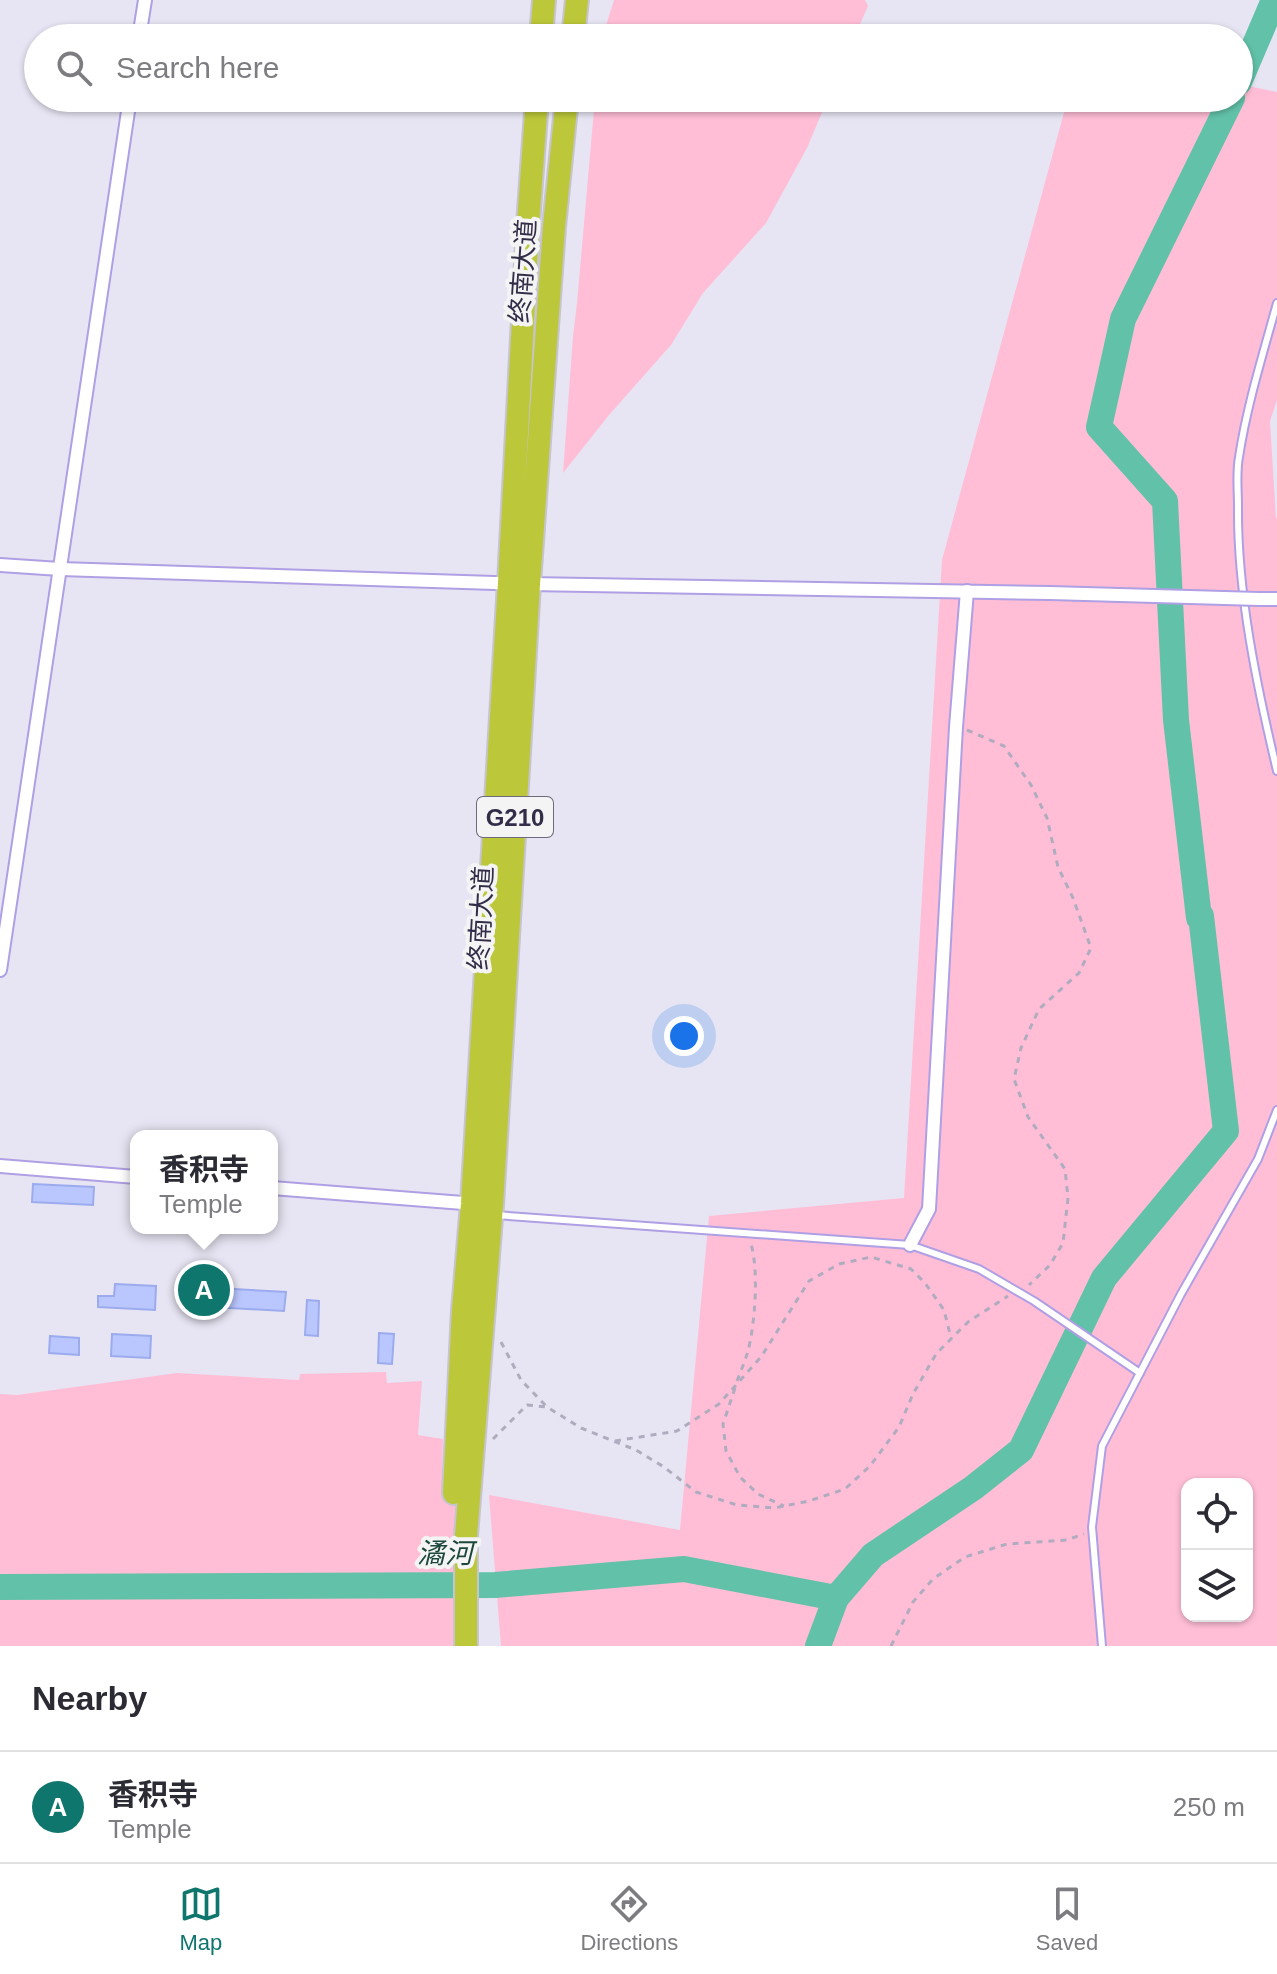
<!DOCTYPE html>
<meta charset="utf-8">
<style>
body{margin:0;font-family:Helvetica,"Noto Sans SC",sans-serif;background:#f7f7f7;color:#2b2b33}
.controls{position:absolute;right:24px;bottom:24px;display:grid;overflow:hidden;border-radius:16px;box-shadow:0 2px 6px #0004}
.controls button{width:72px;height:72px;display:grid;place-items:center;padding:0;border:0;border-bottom:2px solid #e1e1e2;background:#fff;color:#2b2b33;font:40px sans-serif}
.you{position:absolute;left:684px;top:1036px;width:28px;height:28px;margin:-20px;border:6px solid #fff;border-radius:50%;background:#1a73e8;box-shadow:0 0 0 12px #1a73e833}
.badge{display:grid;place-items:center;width:52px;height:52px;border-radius:50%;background:#0f766e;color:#fff;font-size:26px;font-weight:700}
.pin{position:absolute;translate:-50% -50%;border:4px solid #fff;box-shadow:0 2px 8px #0006}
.popup{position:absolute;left:130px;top:1130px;width:148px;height:104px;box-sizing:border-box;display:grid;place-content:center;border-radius:16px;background:#fff;filter:drop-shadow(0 2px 6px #0005);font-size:26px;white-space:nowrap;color:#7c7c81}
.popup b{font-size:30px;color:#2b2b33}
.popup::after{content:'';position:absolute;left:50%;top:100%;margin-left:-16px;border:16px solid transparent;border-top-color:#fff}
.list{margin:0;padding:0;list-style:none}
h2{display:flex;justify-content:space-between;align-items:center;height:104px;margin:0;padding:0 32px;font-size:34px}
h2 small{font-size:26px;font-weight:400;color:#7c7c81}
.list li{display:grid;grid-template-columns:52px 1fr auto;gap:24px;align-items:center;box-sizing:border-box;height:112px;padding:0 32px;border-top:2px solid #e1e1e2}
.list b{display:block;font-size:30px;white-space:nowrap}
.list p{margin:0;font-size:26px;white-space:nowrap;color:#7c7c81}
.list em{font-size:26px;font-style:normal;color:#7c7c81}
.icon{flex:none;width:44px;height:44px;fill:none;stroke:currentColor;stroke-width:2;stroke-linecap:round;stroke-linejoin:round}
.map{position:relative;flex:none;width:1277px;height:1646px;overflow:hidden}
.search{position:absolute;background:#fff;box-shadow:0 2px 6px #0004;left:24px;right:24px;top:24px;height:88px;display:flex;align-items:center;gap:20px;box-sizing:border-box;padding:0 28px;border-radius:44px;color:#7c7c81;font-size:30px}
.sheet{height:216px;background:#fff}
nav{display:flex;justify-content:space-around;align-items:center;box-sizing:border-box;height:112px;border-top:2px solid #e1e1e2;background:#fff;font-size:22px;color:#7c7c81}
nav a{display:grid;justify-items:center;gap:4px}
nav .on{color:#0f766e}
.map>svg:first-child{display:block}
.green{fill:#ffbed6;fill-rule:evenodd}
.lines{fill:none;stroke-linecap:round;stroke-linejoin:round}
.river{stroke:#62c2a9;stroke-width:26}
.building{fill:#bac7fe;stroke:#9cabee;stroke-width:2}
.lane-casing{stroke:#af9fe4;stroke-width:10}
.street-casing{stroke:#af9fe4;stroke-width:16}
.highway-casing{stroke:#c6c4cc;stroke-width:26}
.path{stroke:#b0acbf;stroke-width:3;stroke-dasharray:6 6;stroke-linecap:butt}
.lane{stroke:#fff;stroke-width:6}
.street{stroke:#fff;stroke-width:12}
.highway{stroke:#bcc839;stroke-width:22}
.street-bridge-casing{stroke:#af9fe4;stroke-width:16;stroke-linecap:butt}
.street-bridge{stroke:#fff;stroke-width:12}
.labels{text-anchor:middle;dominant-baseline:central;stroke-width:8;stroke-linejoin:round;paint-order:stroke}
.shield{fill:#f4f4f4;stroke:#6e697c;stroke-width:2}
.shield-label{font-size:24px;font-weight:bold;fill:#342d49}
.street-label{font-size:26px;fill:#342d49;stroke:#f4f4f4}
.water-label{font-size:28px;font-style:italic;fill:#1c473c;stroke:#f4f4f4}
</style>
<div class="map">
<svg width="1277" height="1646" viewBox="0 0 1277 1646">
<rect width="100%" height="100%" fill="#e7e5f3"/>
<g class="green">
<polygon points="614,0 865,0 868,6 854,38 602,38"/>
<path d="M1239 84 1277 92V400L1270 421 1276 519 1277 517V1646H501L489 1495 680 1530 709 1216 904 1198 942 560 1068 98H1239ZM1187 1484H1247V1616H1187Z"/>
<polygon points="595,98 828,98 807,148 766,223 703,293 671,345 609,415 563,473 573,336 577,303"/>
<polygon points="386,1372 387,1383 422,1381 418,1435 443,1439 442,1480 470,1481 466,1646 0,1646 0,1394 17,1395 177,1373 299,1380 300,1374"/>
</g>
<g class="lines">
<g class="river">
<polyline points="1239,82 1274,0"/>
<polyline points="0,1587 495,1585 684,1569 836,1598"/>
<polyline points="818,1646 836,1598 873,1555 973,1488 1021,1450 1104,1278 1226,1131 1201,916 1199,918 1176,720 1165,501 1099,427 1123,319 1232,98"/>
</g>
</g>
<g class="building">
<polygon points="33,1184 94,1187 93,1205 32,1202"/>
<polygon points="115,1284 156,1286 155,1310 98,1307 98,1296 114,1296"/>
<polygon points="180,1286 286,1292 284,1311 179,1305"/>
<polygon points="307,1300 319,1301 318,1336 305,1335"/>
<polygon points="379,1333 394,1334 392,1364 378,1363"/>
<polygon points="112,1334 151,1336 150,1358 111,1356"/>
<polygon points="50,1336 79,1338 79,1355 49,1353"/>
</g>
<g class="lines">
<defs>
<g id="lane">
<path d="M1277 303C1263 354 1247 405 1239 457 1236 473 1238 490 1238 506 1237 592 1257 687 1277 771"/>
<polyline points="495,1215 910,1245 979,1269 1034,1301 1140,1373"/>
<polyline points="1102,1646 1092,1527 1102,1446 1181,1294 1258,1159 1277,1110"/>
</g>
<g id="street">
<polyline points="139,38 145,0"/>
<polyline points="0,565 60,569 529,584 1050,593"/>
<polyline points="1259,599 1277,599"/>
<polyline points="0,970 130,98"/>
<polyline points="0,1166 136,1177"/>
<polyline points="272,1188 476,1204"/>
<polyline points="910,1245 929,1209 956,727 967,591"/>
</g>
<g id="highway">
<polyline points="541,38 544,0"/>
<polyline points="573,38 577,0"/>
<polyline points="454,1493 463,1310 472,1204 509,583 528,225 537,98"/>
<polyline points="466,1646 466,1536 492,1205 529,584 554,227 567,98"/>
</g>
</defs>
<use href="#lane" class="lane-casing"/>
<use href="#street" class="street-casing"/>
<use href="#highway" class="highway-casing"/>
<g class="path">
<polyline points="967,730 1004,746 1031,785 1047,818 1058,867 1073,898 1091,948 1079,973 1039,1009 1021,1048 1014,1079 1028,1117 1065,1169 1068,1198 1063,1243 1050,1265 1029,1285"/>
<polyline points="501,1342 521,1380 547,1407"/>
<path d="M737 1381C741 1371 745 1361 748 1351 755 1324 759 1271 751 1244"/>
<polyline points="735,1388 723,1424 726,1451 740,1477 758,1494 784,1506"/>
<polyline points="493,1439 527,1405 547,1407 581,1428 636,1450 664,1467 696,1492 737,1505 774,1508 809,1501 845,1489 870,1466 899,1427 913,1394 936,1354 968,1322 1008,1296"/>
<polyline points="615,1441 677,1431 719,1404 761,1357 809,1281 839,1264 871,1257 911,1269 925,1283 944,1310 951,1338"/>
<polyline points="891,1646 913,1602 933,1579 965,1557 1007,1544 1067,1540 1084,1534"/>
</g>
<use href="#lane" class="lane"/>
<use href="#street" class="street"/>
<use href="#highway" class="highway"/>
<defs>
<polyline id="street-bridge" points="1050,593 1259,599"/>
</defs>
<use href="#street-bridge" class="street-bridge-casing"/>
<use href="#street-bridge" class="street-bridge"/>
</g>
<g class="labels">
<rect class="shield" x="477" y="797" width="76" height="40" rx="6"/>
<g class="shield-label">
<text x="515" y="817">G210</text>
</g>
<g class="street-label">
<text transform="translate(523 271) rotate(-86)">终南大道</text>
<text transform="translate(481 918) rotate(-87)">终南大道</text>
</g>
<g class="water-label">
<text x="445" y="1553">潏河</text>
</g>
</g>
</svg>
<div class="controls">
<button><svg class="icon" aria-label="locate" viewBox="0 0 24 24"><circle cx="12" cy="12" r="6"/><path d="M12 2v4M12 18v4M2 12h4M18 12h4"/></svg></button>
<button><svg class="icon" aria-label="layers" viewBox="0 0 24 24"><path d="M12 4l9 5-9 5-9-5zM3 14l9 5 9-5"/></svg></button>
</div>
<div class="you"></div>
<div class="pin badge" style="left:204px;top:1290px">A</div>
<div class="popup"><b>香积寺</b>Temple</div>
<div class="search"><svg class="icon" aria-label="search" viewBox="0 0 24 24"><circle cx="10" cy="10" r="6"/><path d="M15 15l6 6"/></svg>Search here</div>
</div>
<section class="sheet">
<h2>Nearby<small></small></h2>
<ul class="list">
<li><span class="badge">A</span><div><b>香积寺</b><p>Temple</p></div><em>250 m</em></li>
</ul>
</section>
<nav>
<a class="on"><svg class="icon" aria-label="map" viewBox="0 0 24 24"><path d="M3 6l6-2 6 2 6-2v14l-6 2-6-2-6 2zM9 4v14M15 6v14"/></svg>Map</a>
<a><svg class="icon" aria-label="directions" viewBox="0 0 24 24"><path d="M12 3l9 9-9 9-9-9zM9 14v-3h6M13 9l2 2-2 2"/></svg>Directions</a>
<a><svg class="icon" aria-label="saved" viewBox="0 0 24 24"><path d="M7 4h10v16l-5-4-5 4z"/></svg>Saved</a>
</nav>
